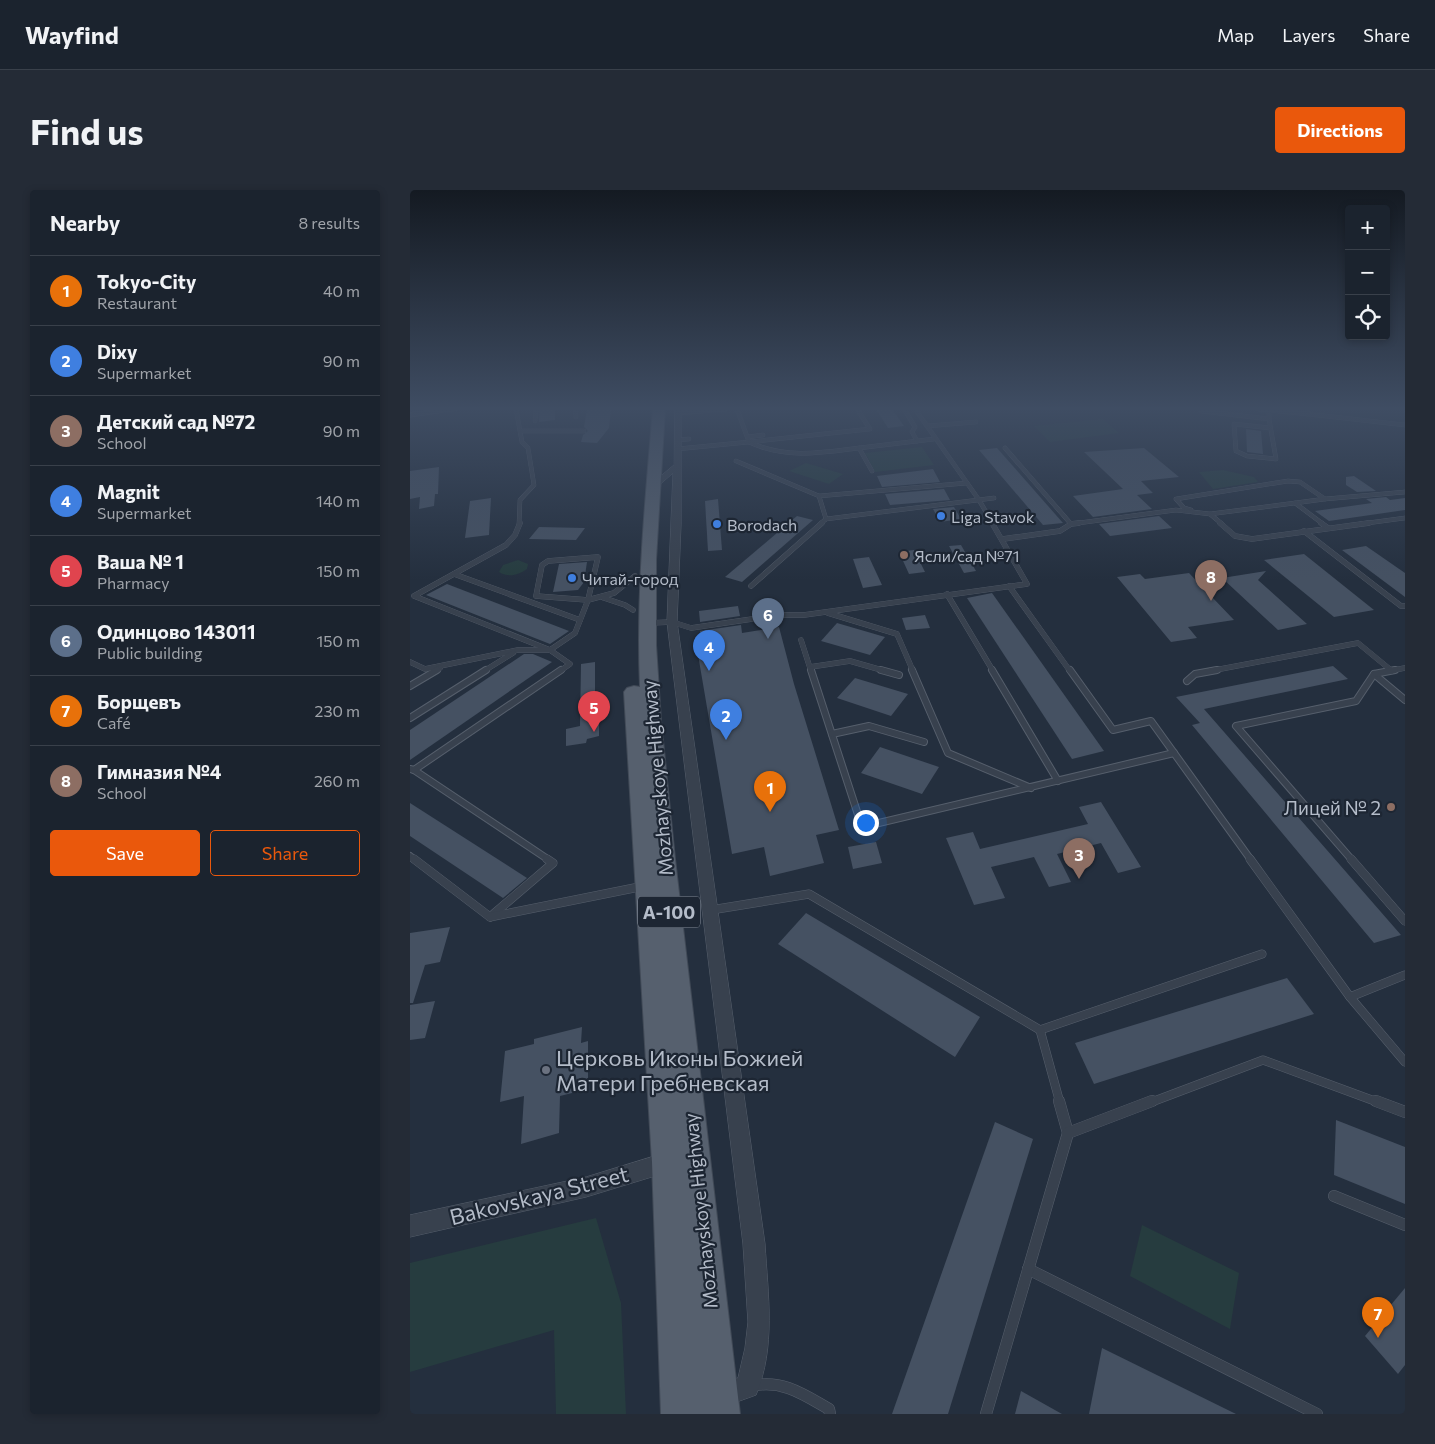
<!DOCTYPE html>
<meta charset="utf-8">
<style>
body{margin:0;font-family:Commissioner,sans-serif;background:#242b36;color:#f1f3f6}
.controls{position:absolute;right:15px;top:15px;display:grid;overflow:hidden;border-radius:5px;box-shadow:0 2px 8px #0003}
.controls button{width:45px;height:45px;display:grid;place-items:center;padding:0;border:0;border-bottom:1px solid #39404a;background:#1b232e;color:#f1f3f6;font:25px sans-serif}
.you{position:absolute;left:455px;top:632px;width:18px;height:18px;margin:-12px;border:4px solid #fff;border-radius:50%;background:#1a73e8;box-shadow:0 0 0 8px #1a73e833}
.badge{display:grid;place-items:center;width:32px;height:32px;border-radius:50%;background:#ea580c;color:#fff;font-size:16px;font-weight:700}
.pin{position:absolute;translate:-50% -41px;filter:drop-shadow(0 1px 2px #0008)}
.pin::after{content:'';position:absolute;top:26px;width:18px;height:15px;background:inherit;clip-path:polygon(0 0,100% 0,50% 100%)}
.list{margin:0;padding:0;list-style:none}
h2{display:flex;justify-content:space-between;align-items:center;height:65px;margin:0;padding:0 20px;font-size:21px}
h2 small{font-size:16px;font-weight:400;color:#a0a4aa}
.list li{display:grid;grid-template-columns:32px 1fr auto;gap:15px;align-items:center;box-sizing:border-box;height:70px;padding:0 20px;border-top:1px solid #39404a}
.list b{display:block;font-size:19px;white-space:nowrap}
.list p{margin:0;font-size:16px;white-space:nowrap;color:#a0a4aa}
.list em{font-size:16px;font-style:normal;color:#a0a4aa}
.actions{display:flex;gap:10px;padding:15px 20px}
.actions a{flex:1;padding:11px 0;border:1px solid #ea580c;border-radius:5px;text-align:center;font-size:18px;color:#ea580c}
.actions .main{background:#ea580c;color:#fff}
.icon{flex:none;width:28px;height:28px;fill:none;stroke:currentColor;stroke-width:2;stroke-linecap:round;stroke-linejoin:round}
.map{position:relative;flex:none;width:995px;height:1224px;overflow:hidden;border-radius:5px}
header{display:flex;align-items:center;gap:30px;box-sizing:border-box;height:70px;padding:0 25px;background:#1b232e;border-bottom:1px solid #39404a}
header strong{font-size:24px}
nav{display:flex;gap:28px;margin-inline-start:auto;font-size:18px}
.intro{display:flex;align-items:center;justify-content:space-between;box-sizing:border-box;height:120px;padding:0 30px}
h1{margin:0;font-size:35px}
.button{padding:12px 22px;border-radius:5px;background:#ea580c;color:#fff;font-size:18px;font-weight:700}
main{display:flex;gap:30px;padding:0 30px}
aside{flex:1;background:#1b232e;border-radius:5px;box-shadow:0 2px 8px #0003}
.map>svg:first-child{display:block}
.green{fill:#263c3f}
.building{fill:#455162}
.lines{fill:none;stroke-linecap:round;stroke-linejoin:round}
.lane-far4-casing{stroke:#565f6c;stroke-width:4.5}
.lane-far3-casing{stroke:#565f6c;stroke-width:5.5}
.lane-far2-casing{stroke:#565f6c;stroke-width:8}
.lane-far1-casing{stroke:#565f6c;stroke-width:9}
.lane-casing{stroke:#565f6c;stroke-width:12}
.street-casing{stroke:#565f6c;stroke-width:1}
.primary-casing{stroke:#414a57;stroke-width:2}
.lane-far4{stroke:#38414e;stroke-width:4}
.lane-far3{stroke:#38414e;stroke-width:5}
.lane-far2{stroke:#38414e;stroke-width:6}
.lane-far1{stroke:#38414e;stroke-width:8}
.lane{stroke:#38414e;stroke-width:11}
.street{fill:#38414e;fill-rule:evenodd}
.primary{fill:#56606e;fill-rule:evenodd}
.shop-dot{fill:#3f7fe0;stroke:#1d2633;stroke-width:2}
.education-dot{fill:#8d6e63;stroke:#1d2633;stroke-width:2}
.worship-dot{fill:#6b7280;stroke:#1d2633;stroke-width:2}
.labels{text-anchor:middle;dominant-baseline:central;stroke-width:4.5;stroke-linejoin:round;paint-order:stroke}
.far-poi-label{font-size:16px;fill:#b4bcc9;stroke:#1d2633;text-anchor:start}
.shield{fill:#1d2633;stroke:#878f9c;stroke-width:1}
.shield-label{font-size:18px;font-weight:bold;fill:#b4bcc9}
.street-label{font-size:19px;fill:#b4bcc9;stroke:#1d2633}
.poi-label{font-size:19px;fill:#b4bcc9;stroke:#1d2633;text-anchor:end}
.near-poi-label{font-size:22px;fill:#b4bcc9;stroke:#1d2633;text-anchor:start}
.near-street-label{font-size:22px;fill:#b4bcc9;stroke:#1d2633}
</style>
<header>
<strong>Wayfind</strong>
<nav><a>Map</a><a>Layers</a><a>Share</a></nav>
</header>
<div class="intro"><h1>Find us</h1><a class="button">Directions</a></div>
<main>
<aside>
<h2>Nearby<small>8 results</small></h2>
<ul class="list">
<li><span class="badge" style="background:#e8710a">1</span><div><b>Tokyo-City</b><p>Restaurant</p></div><em>40 m</em></li>
<li><span class="badge" style="background:#3f7fe0">2</span><div><b>Dixy</b><p>Supermarket</p></div><em>90 m</em></li>
<li><span class="badge" style="background:#8d6e63">3</span><div><b>Детский сад №72</b><p>School</p></div><em>90 m</em></li>
<li><span class="badge" style="background:#3f7fe0">4</span><div><b>Magnit</b><p>Supermarket</p></div><em>140 m</em></li>
<li><span class="badge" style="background:#e0444e">5</span><div><b>Ваша № 1</b><p>Pharmacy</p></div><em>150 m</em></li>
<li><span class="badge" style="background:#5c6f8a">6</span><div><b>Одинцово 143011</b><p>Public building</p></div><em>150 m</em></li>
<li><span class="badge" style="background:#e8710a">7</span><div><b>Борщевъ</b><p>Café</p></div><em>230 m</em></li>
<li><span class="badge" style="background:#8d6e63">8</span><div><b>Гимназия №4</b><p>School</p></div><em>260 m</em></li>
</ul>
<div class="actions"><a class="main">Save</a><a>Share</a></div>
</aside>
<div class="map">
<svg width="995" height="1224" viewBox="0 0 995 1224">
<rect width="100%" height="100%" fill="#242f3e"/>
<g class="green">
<polygon points="692,229 709,243 640,252 624,236"/>
<polygon points="512,257 524,275 465,282 455,263"/>
<polygon points="396,273 433,284 419,294 379,281"/>
<polygon points="813,280 844,287 848,292 803,299 789,282"/>
<path d="M108 370 118 374 117 379C109 385 98 388 89 382L93 375Z"/>
<polygon points="186,1028 211,1113 216,1224 146,1224 144,1140 0,1182 0,1073"/>
<polygon points="732,1035 829,1083 820,1139 720,1086"/>
</g>
<g class="building">
<polygon points="130,219 145,219 145,230 129,232"/>
<polygon points="177,219 201,219 199,238 187,253 171,252 173,245 178,241 174,237"/>
<polygon points="466,219 482,219 494,236 478,238"/>
<polygon points="836,239 851,241 853,264 837,262"/>
<polygon points="587,258 653,333 633,335 569,260"/>
<polygon points="734,258 769,287 731,291 743,303 727,305 742,319 683,327 663,306 713,299 674,262"/>
<polygon points="29,277 28,304 25,304 24,316 9,319 10,307 0,309 0,281"/>
<polygon points="523,279 530,292 472,297 467,286"/>
<polygon points="944,286 966,301 947,302 936,295 936,287"/>
<polygon points="534,299 540,310 480,315 475,304"/>
<polygon points="976,307 980,310 995,308 995,320 919,331 905,321 962,313 956,309"/>
<polygon points="81,308 79,345 55,348 60,311"/>
<polygon points="308,309 312,360 298,361 295,311"/>
<polygon points="544,317 551,329 530,332 523,319"/>
<polygon points="387,326 403,330 332,392 315,387"/>
<polygon points="749,326 762,338 700,346 689,334"/>
<polygon points="129,337 175,338 166,350 119,349"/>
<polygon points="551,355 566,381 554,383 539,356"/>
<polygon points="956,356 995,383 995,407 932,360"/>
<polygon points="504,360 515,382 499,384 489,362"/>
<polygon points="894,364 964,420 924,427 854,370"/>
<polygon points="459,367 472,395 453,398 443,369"/>
<polygon points="177,372 174,392 168,400 143,402 149,374"/>
<polygon points="856,381 848,390 897,434 868,440 812,388"/>
<polygon points="779,383 824,430 778,437 787,448 761,452 707,387 730,384 735,389"/>
<polygon points="37,394 159,441 140,454 16,405"/>
<polygon points="582,403 694,561 662,569 557,408"/>
<polygon points="328,416 330,426 290,432 289,421"/>
<polygon points="515,425 520,438 496,440 492,428"/>
<polygon points="427,433 475,447 460,465 411,451"/>
<polygon points="331,435 332,443 369,437 384,494 429,640 406,645 414,673 360,686 354,657 322,664 285,447 291,446 290,441"/>
<polygon points="114,464 123,464 142,472 0,570 0,540"/>
<polygon points="185,472 185,533 189,532 189,546 177,549 176,553 156,556 156,539 170,536 171,474"/>
<polygon points="923,476 938,489 794,519 991,745 964,753 782,535 790,533 766,507"/>
<polygon points="445,488 498,504 481,526 427,508"/>
<polygon points="470,557 529,577 512,604 451,583"/>
<polygon points="691,612 731,677 708,683 691,653 647,664 661,692 639,697 624,667 581,677 595,708 564,715 536,648 563,642 570,659 678,634 669,617"/>
<polygon points="0,613 117,688 93,708 0,646"/>
<polygon points="466,652 472,673 443,679 438,657"/>
<polygon points="396,723 570,827 545,867 368,754"/>
<polygon points="40,737 30,772 15,775 3,813 0,813 0,743"/>
<polygon points="877,788 904,824 684,894 665,853"/>
<polygon points="25,811 15,848 0,850 0,815"/>
<polygon points="172,837 171,853 178,851 178,899 150,906 149,943 111,954 114,906 90,912 95,861 124,854 124,849"/>
<polygon points="926,930 995,957 995,1014 924,985"/>
<polygon points="585,932 623,949 538,1224 482,1224"/>
<polygon points="995,1098 995,1175 988,1184 955,1146"/>
<polygon points="692,1158 826,1224 679,1224"/>
<polygon points="611,1201 652,1224 605,1224"/>
</g>
<g class="lines">
<defs>
<g id="lane-far4">
<polyline points="106,219 112,252 118,258 124,295 110,310 109,334"/>
<polyline points="165,219 166,227"/>
<polyline points="494,219 505,237 502,242 507,251"/>
<polyline points="505,219 569,310 583,334"/>
<polyline points="848,219 898,224"/>
<polyline points="898,219 898,224 995,235"/>
<polyline points="791,221 859,229 859,220"/>
<polyline points="269,223 316,219"/>
<polyline points="859,229 866,269 837,266 826,261 824,234 860,238"/>
<polyline points="125,231 126,219"/>
<polyline points="517,236 566,232"/>
<polyline points="110,241 174,241"/>
<polyline points="338,247 353,245"/>
<polyline points="267,250 279,249"/>
<polyline points="339,252 460,239 447,219"/>
<path d="M339 252C375 269 411 263 449 258L462 281"/>
<polyline points="449,258 524,249"/>
<polyline points="595,258 661,334"/>
<polyline points="267,259 339,252 327,219"/>
<polyline points="326,271 409,306"/>
<polyline points="557,293 409,306 416,329 584,308"/>
<polyline points="915,309 995,302"/>
<polyline points="781,320 774,318 766,309 878,291 890,292 915,309 885,313 913,334"/>
<polyline points="800,324 885,313"/>
<polyline points="410,334 416,329"/>
<polyline points="661,334 766,320 800,324 812,334"/>
<polyline points="950,334 995,328"/>
</g>
<g id="lane-far3">
<polyline points="110,333 105,345 96,355 4,406 140,460 165,443 178,410 204,403 225,386"/>
<polyline points="810,333 825,346 842,349 959,333"/>
<polyline points="911,333 918,338"/>
<polyline points="894,341 991,416 995,416"/>
<polyline points="593,349 650,341 661,334 669,333"/>
<polygon points="188,367 178,410 126,406 132,375 138,371"/>
<polyline points="44,384 170,430"/>
<polyline points="341,396 412,333"/>
<polyline points="599,396 660,481"/>
<polyline points="537,404 583,481"/>
<polyline points="194,408 215,415 223,420"/>
<polyline points="418,423 487,444 503,481"/>
<polyline points="238,433 262,432 281,438 370,425 394,425 617,394 582,333"/>
<polyline points="391,450 401,481"/>
<polyline points="0,472 15,479 108,460 140,460 160,474 150,481"/>
<polyline points="400,477 440,471 475,481"/>
<polyline points="25,481 30,478"/>
<polyline points="74,481 103,463"/>
<polyline points="800,481 948,453 982,481"/>
<polyline points="979,481 995,478"/>
</g>
<g id="lane-far2">
<polyline points="401,480 452,637 764,563"/>
<polyline points="471,480 489,485"/>
<polyline points="502,480 538,563 621,598"/>
<polyline points="582,480 648,591"/>
<polyline points="660,480 703,540 741,531 841,670"/>
<polyline points="964,484 995,510"/>
<polyline points="777,491 785,484 807,480"/>
<polyline points="0,496 27,480"/>
<polyline points="0,528 76,480"/>
<polyline points="422,544 459,536 514,552"/>
<polyline points="0,579 4,580 151,480"/>
<polyline points="4,580 139,670"/>
<polyline points="0,666 5,670"/>
<polyline points="942,670 826,536 946,511 964,484 985,480"/>
</g>
<g id="lane-far1">
<polyline points="4,669 80,727 143,673 137,669"/>
<polyline points="840,669 940,807"/>
<polyline points="941,669 995,731"/>
<polyline points="301,720 399,704 630,840 852,764"/>
<polyline points="80,727 234,696"/>
<polyline points="995,785 940,807 995,872"/>
<polyline points="630,840 650,913"/>
<polyline points="739,913 853,870 970,913"/>
</g>
<g id="lane">
<polyline points="649,911 658,943"/>
<polyline points="966,911 995,922"/>
<polyline points="924,1006 995,1035"/>
<polyline points="618,1079 907,1224"/>
<path d="M341 1196C372 1189 393 1204 419 1219L420 1224"/>
<polyline points="576,1224 658,943 742,911"/>
</g>
<g id="street">
<polygon points="33,219 55,219 0,227 0,223"/>
<path d="M265 219H271V334L267 432 355 1054C358 1105 366 1157 346 1205L310 1218 302 1214 298 1206 302 1198 328 1188 335 1158 338 1132 333 1054 257 432 263 283 247 297 240 295 264 275Z"/>
<polygon points="258,962 265,965 268,972 265,979 258,982 176,1007 0,1047 0,1025 176,987"/>
</g>
<path id="primary" d="M243 219H255L246 370V455L251 531 265 669 330 1224H251L242 972 214 502 217 498 224 496 230 497C226 404 235 312 243 219Z"/>
</defs>
<use href="#lane-far4" class="lane-far4-casing"/>
<use href="#lane-far3" class="lane-far3-casing"/>
<use href="#lane-far2" class="lane-far2-casing"/>
<use href="#lane-far1" class="lane-far1-casing"/>
<use href="#lane" class="lane-casing"/>
<use href="#street" class="street-casing"/>
<use href="#primary" class="primary-casing"/>
<use href="#lane-far4" class="lane-far4"/>
<use href="#lane-far3" class="lane-far3"/>
<use href="#lane-far2" class="lane-far2"/>
<use href="#lane-far1" class="lane-far1"/>
<use href="#lane" class="lane"/>
<use href="#street" class="street"/>
<use href="#primary" class="primary"/>
</g>
<linearGradient id="sky" x2="0" y2="1"><stop stop-color="#141a22"/><stop offset="0.56" stop-color="#3f4d63"/><stop offset="1" stop-color="#3f4d63" stop-opacity="0"/></linearGradient>
<rect width="995" height="390" fill="url(#sky)"/>
<g class="shop-dot">
<circle cx="531" cy="326" r="5"/>
<circle cx="307" cy="334" r="5"/>
<circle cx="162" cy="388" r="5"/>
</g>
<g class="education-dot">
<circle cx="494" cy="365" r="5"/>
<circle cx="981" cy="617" r="5"/>
</g>
<circle class="worship-dot" cx="136" cy="880" r="5"/>
<g class="labels">
<g class="far-poi-label">
<text x="541" y="326">Liga Stavok</text>
<text x="317" y="334">Borodach</text>
<text x="504" y="365">Ясли/сад №71</text>
<text x="172" y="388">Читай-город</text>
</g>
<rect class="shield" x="228" y="706.5" width="62" height="31" rx="4"/>
<g class="shield-label">
<text x="259" y="722">А-100</text>
</g>
<g class="street-label">
<text transform="translate(247 588) rotate(-95)">Mozhayskoye Highway</text>
<text transform="translate(290 1021) rotate(-96)">Mozhayskoye Highway</text>
</g>
<g class="poi-label">
<text x="971" y="617">Лицей № 2</text>
</g>
<g class="near-poi-label">
<text x="146" y="867">Церковь Иконы Божией<tspan x="146" dy="25">Матери Гребневская</tspan></text>
</g>
<g class="near-street-label">
<text transform="translate(129 1005) rotate(-14)">Bakovskaya Street</text>
</g>
</g>
</svg>
<div class="controls">
<button>+</button>
<button>−</button>
<button><svg class="icon" aria-label="locate" viewBox="0 0 24 24"><circle cx="12" cy="12" r="6"/><path d="M12 2v4M12 18v4M2 12h4M18 12h4"/></svg></button>
</div>
<div class="you"></div>
<div class="pin badge" style="left:360px;top:622px;background:#e8710a">1</div>
<div class="pin badge" style="left:316px;top:550px;background:#3f7fe0">2</div>
<div class="pin badge" style="left:669px;top:689px;background:#8d6e63">3</div>
<div class="pin badge" style="left:299px;top:481px;background:#3f7fe0">4</div>
<div class="pin badge" style="left:184px;top:542px;background:#e0444e">5</div>
<div class="pin badge" style="left:358px;top:449px;background:#5c6f8a">6</div>
<div class="pin badge" style="left:968px;top:1148px;background:#e8710a">7</div>
<div class="pin badge" style="left:801px;top:411px;background:#8d6e63">8</div>
</div>
</main>
